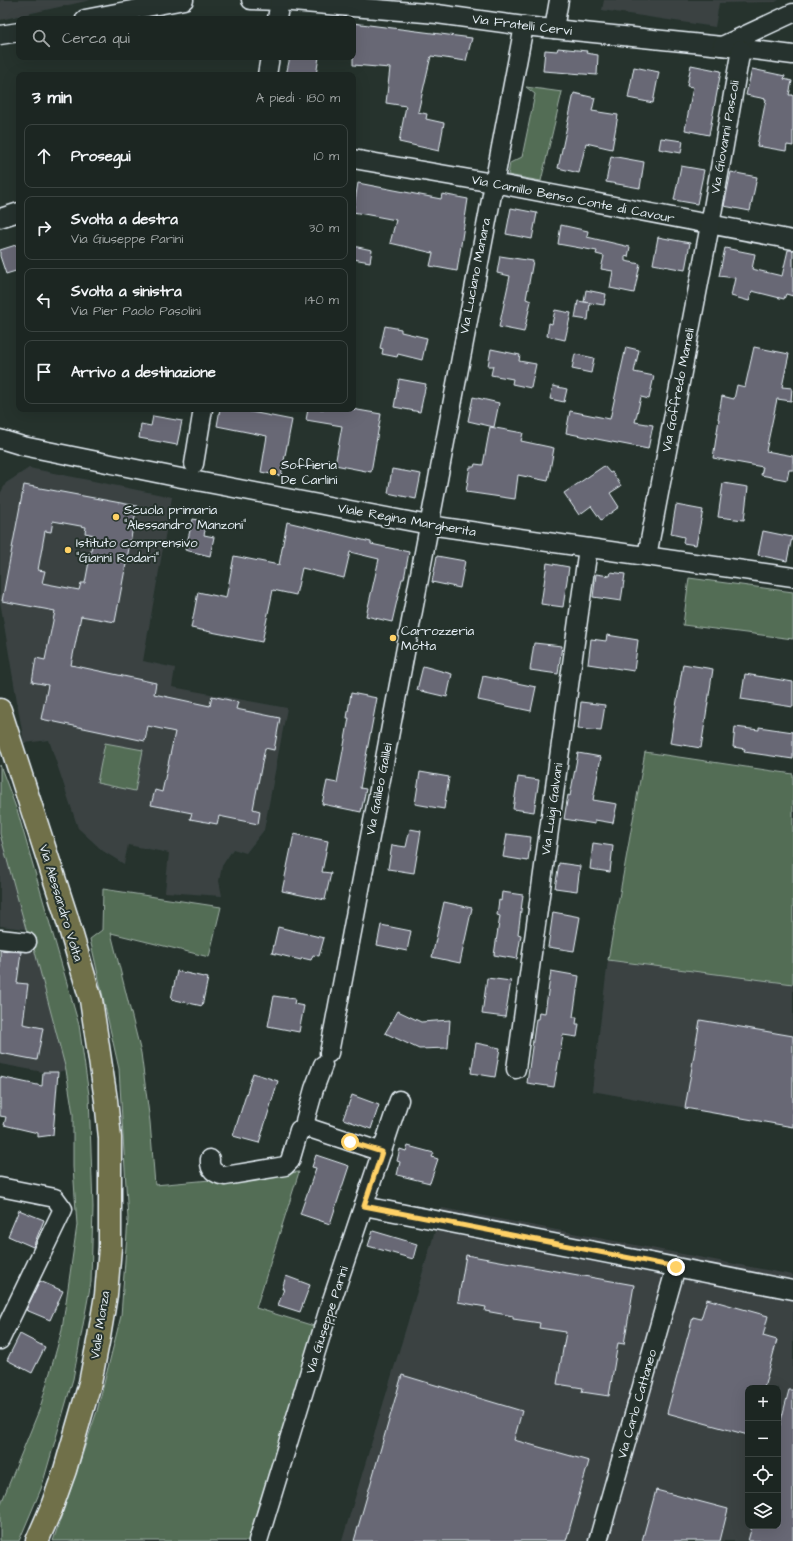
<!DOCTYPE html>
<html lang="it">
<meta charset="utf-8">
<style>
body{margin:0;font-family:"Architects Daughter",sans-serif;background:#252e2a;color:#f1f3f6}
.controls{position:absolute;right:12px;bottom:12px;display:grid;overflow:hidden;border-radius:8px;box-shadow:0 4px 16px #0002}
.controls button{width:36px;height:36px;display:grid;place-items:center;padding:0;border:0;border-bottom:1px solid #3a4340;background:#1c2622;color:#f1f3f6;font:20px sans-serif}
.stop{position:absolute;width:12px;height:12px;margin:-9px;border:3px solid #ffd166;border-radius:50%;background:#fff}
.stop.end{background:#ffd166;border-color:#fff;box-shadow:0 1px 4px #0008}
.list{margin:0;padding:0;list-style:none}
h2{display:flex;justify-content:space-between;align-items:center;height:52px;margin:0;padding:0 16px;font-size:17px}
h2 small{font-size:13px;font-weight:400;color:#a0a5a5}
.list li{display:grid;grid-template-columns:26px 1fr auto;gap:12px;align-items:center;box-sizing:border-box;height:64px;margin:0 8px 8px;padding:0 8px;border:1px solid #3a4340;border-radius:8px}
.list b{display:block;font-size:15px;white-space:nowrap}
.list p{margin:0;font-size:13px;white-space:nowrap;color:#a0a5a5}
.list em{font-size:13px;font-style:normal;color:#a0a5a5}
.icon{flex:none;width:22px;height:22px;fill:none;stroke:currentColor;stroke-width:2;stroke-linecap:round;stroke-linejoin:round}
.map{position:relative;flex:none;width:793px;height:1541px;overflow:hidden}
.search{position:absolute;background:#1c2622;box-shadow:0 4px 16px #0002;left:16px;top:16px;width:340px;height:44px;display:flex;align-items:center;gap:10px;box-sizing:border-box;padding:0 14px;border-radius:8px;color:#a0a5a5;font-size:15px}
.panel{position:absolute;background:#1c2622;box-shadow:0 4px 16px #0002;left:16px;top:72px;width:340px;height:340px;border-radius:8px}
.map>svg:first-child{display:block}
.built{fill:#3a4343;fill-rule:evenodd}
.green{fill:#536d54;stroke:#9eafa6}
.building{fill:#676875;stroke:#e8f1f8;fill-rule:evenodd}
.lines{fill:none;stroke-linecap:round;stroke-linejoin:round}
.minor-casing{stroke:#e8f1f8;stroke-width:21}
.major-casing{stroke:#e8f1f8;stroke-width:25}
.minor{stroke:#26332d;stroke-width:18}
.major{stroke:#70704a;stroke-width:22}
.route{stroke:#ffd166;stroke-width:5}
.poi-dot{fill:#ffd166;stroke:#26332d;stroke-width:1.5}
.labels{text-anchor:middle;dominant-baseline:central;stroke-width:4;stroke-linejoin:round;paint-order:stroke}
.street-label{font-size:13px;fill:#e8f1f8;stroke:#26332d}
.poi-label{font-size:13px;fill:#e8f1f8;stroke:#26332d;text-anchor:start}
</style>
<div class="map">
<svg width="793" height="1541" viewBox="0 0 793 1541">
<rect width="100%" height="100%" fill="#26332d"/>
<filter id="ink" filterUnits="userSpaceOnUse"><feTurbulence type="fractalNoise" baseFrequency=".025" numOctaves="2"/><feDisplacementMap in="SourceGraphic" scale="8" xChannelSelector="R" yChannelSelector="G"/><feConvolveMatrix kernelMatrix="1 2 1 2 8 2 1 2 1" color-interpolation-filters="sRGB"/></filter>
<g filter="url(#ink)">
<g class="built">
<polygon points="0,0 91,0 0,20"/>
<polygon points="604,0 779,0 775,2 719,3 715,27 602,10"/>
<polygon points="29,468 172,497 143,661 175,668 172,687 287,708 264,830 246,853 233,849 222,866 219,881 222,896 165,892 169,853 128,845 124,864 103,851 78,828 49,740 24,743 0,601 0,494 6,483"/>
<polygon points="0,834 26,929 0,926"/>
<polygon points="0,948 35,952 66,1070 58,1072 43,1072 0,1064"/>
<polygon points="608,960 793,984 793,1127 592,1091"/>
<path d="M442 1208 793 1275V1541H342ZM748 1388H778V1526H748Z"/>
</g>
<g class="green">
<polygon points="526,87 562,92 541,181 508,175 510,163 522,157 535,94"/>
<polygon points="689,578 793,592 793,639 683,625"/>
<polygon points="105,743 143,750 135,791 97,783"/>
<polygon points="645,752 793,774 793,984 608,960"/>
<polygon points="0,765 18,813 79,1025 89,1095 93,1207 91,1282 73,1379 41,1489 19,1541 0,1541 0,1506 40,1408 62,1330 77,1225 73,1167 73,1114 66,1070 35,952 26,929 0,834"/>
<polygon points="103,889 221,907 209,957 111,933 141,1053 150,1122 155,1185 299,1172 256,1308 314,1326 248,1541 53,1541 97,1411 121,1316 128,1219 119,1069 90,939 102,930"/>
</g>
<g class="building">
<polygon points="353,23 472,38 466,61 431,56 418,112 427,114 426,119 444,123 439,151 399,142 406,106 386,103 390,68 353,65"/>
<polygon points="558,48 587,51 586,53 598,55 597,75 543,71 545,50 557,51"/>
<polygon points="290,57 319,57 316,75 286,75"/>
<polygon points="691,65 721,71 709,135 685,130 693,87 687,86"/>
<polygon points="634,67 659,72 653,103 628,98"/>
<polygon points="752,69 785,76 784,79 792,81 789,95 793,95 793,146 787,145 786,151 757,146 766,99 746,95"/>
<polygon points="574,93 595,98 592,111 618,115 612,149 586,143 579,173 558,168"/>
<polygon points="661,138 683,141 681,153 659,149"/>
<polygon points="611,156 644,162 640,188 606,182"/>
<polygon points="681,166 704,170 697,204 674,200"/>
<polygon points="731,172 757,177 750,211 724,206"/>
<polygon points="358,183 441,199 442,194 468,199 457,271 430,266 433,253 390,243 396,220 353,212"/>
<polygon points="511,208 537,213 532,239 506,234"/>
<polygon points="561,225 588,231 587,237 630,247 628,257 625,256 625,261 640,264 634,293 610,288 613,271 601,269 604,256 596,254 597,251 558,244"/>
<polygon points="658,237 690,243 685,270 653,264"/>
<polygon points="19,244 19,270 6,274 0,256 0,250"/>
<polygon points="353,246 372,250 370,262 353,259"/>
<polygon points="725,248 755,254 752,269 782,276 788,250 793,250 793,296 786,294 784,299 752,291 749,301 731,296 735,278 719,276"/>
<polygon points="500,256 533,261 526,299 531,301 524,332 499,327 510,276 497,273"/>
<polygon points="586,290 606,294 604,305 584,302"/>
<polygon points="578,301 590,303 588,320 575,318"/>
<polygon points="555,310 571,313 565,340 547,336 549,323 552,324"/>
<polygon points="385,326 401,329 401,332 427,338 422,360 398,354 397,357 382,354 383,349 380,348"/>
<polygon points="626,347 639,350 634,372 654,376 649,399 641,397 635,422 653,425 648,449 566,433 570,411 610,419"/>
<polygon points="754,347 789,354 782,387 792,388 791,401 777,399 766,451 793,456 793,470 789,470 787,480 761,475 763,467 713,458 719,419 718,419 722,396 734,399 737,385 745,387"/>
<polygon points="491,349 520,355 519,361 536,364 531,388 512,384 513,379 491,375 493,366 488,366"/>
<polygon points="575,354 594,358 591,373 572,369"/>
<polygon points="399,379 426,384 420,412 394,407"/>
<polygon points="553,386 567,389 564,402 550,399"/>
<polygon points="473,397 499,403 494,427 468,421"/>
<polygon points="220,409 236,409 292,420 281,476 261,472 267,436 217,426"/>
<polygon points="308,409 352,409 381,414 371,472 335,465 342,426 306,420"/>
<polygon points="153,416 182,421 177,445 139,438 141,424 151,426"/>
<polygon points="490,427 523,433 521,441 554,448 548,481 518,475 515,499 466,492 470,467 474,467 475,464 483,465"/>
<polygon points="604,466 610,473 612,472 621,486 610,493 619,507 601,520 591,506 579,515 564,493"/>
<polygon points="392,469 421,474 416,499 388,493"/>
<polygon points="723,483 748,487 744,520 718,517"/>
<path d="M24 485 137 506 115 622 81 616 71 665 156 683 154 694 210 706 212 696 238 702 236 709 280 718 274 750 265 748 253 809 260 811 258 824 219 816 217 824 190 819 192 813 151 805 155 790 162 792 175 732 148 726 145 741 41 719 48 685 32 682 36 658 45 660 55 611 2 601ZM53 521 86 527 85 533 94 535 85 583H81L79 590 42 583 45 571 38 570 45 531 51 532Z"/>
<polygon points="676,505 703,510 696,545 683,543 684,537 671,534"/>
<polygon points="193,519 207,522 204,535 214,537 210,556 185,550"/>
<polygon points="287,522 371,542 371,544 409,552 404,579 402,579 392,622 366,616 379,559 350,552 344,578 302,568 296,595 273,590 262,642 191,628 198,592 226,598 234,556 279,565"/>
<polygon points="763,531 792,537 787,561 758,555"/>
<polygon points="437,556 465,561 460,588 432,582"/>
<polygon points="547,563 569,567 563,607 541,604"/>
<polygon points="611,572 625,574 621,601 593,597 596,574 610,576"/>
<polygon points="607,635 638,640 634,671 588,664 591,639 606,641"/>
<polygon points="534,643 562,646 558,674 530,670"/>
<polygon points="683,664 713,669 701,748 670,743"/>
<polygon points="423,666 452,674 447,697 417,690"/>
<polygon points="745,674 793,682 793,707 741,699"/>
<polygon points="483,676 536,687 531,711 478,700"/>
<polygon points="351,693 377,698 360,788 366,789 361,812 322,804 327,781 337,783 349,718 347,718"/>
<polygon points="581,702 605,705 601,731 578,729"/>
<polygon points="735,727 759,730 759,727 793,732 793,759 744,752 745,749 733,747"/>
<polygon points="578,753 601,757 593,800 617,804 613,823 595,820 595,824 564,819 568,795 570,796"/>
<polygon points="420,772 449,777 444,809 415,804"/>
<polygon points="518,777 539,780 534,812 513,809"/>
<polygon points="410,829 421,831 414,873 388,869 392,845 406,847"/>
<polygon points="294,834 328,841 322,872 331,873 325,900 282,891"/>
<polygon points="507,834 531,837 528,861 503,857"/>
<polygon points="593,843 613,846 610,872 590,869"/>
<polygon points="559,863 580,866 577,891 555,888"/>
<polygon points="502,892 523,895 518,934 521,935 517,959 494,955 500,916 497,915 499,900 501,901"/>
<polygon points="444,902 472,908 460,963 432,957"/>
<polygon points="553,912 580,917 574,951 548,947"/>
<polygon points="381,925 411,931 407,951 377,945"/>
<polygon points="278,927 324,938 319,956 313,955 311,960 302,958 301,960 272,953"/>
<polygon points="0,950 21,952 17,983 28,984 23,1024 43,1028 37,1060 0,1053"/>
<polygon points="177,971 208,978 202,1006 171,999"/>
<polygon points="551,971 579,976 573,1017 577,1017 576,1024 579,1024 577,1037 563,1035 554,1087 527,1083 536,1019 538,1019 539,1012 545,1013"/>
<polygon points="487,978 511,981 505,1017 482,1014"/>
<polygon points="274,996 295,999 294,1004 304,1006 299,1032 268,1026"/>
<polygon points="398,1011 421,1022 450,1020 448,1048 419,1049 385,1033"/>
<polygon points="700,1020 793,1036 793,1127 685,1108"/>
<polygon points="476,1043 500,1048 495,1077 471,1073"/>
<polygon points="43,1072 58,1072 53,1135 38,1137 38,1133 4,1125 6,1117 0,1116 0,1077 42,1086"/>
<polygon points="253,1073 278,1081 259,1143 233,1136"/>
<polygon points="352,1095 379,1105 371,1129 343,1119"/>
<polygon points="408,1146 434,1153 432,1157 438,1159 430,1183 397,1175 400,1162 397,1161 400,1149 406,1151"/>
<polygon points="316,1155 349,1166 330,1224 300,1214 316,1168 312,1167"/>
<polygon points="19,1210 44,1220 33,1247 8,1236"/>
<polygon points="373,1231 417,1244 413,1259 368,1246"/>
<polygon points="466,1255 634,1285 624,1344 618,1343 609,1396 582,1392 583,1388 557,1384 566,1332 539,1328 540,1323 513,1319 513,1316 485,1311 486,1307 458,1302"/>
<polygon points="286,1276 310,1285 300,1312 278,1305 284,1289 282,1289"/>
<polygon points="40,1281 63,1291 50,1320 26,1310"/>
<polygon points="707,1299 768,1316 763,1336 777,1340 764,1388 748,1388 748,1435 667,1413 693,1317 701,1319"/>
<polygon points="20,1334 45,1347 32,1373 7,1360"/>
<polygon points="402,1375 522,1411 514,1440 589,1461 566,1541 354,1541"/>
<polygon points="789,1390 793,1390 793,1541 748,1541 752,1526 778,1526 778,1432"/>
<polygon points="656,1490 728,1509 720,1541 642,1541"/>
</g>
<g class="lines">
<defs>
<g id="minor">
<polyline points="251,0 280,1 437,14 524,26 722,46 793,55"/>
<polyline points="85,19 184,0"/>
<polyline points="277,19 280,1"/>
<polyline points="554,29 559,0"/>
<polyline points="0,35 19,32"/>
<polyline points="722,46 793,13"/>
<polyline points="267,75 270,57"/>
<polyline points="353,159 493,183 793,240"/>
<polyline points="0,218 19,212"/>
<polyline points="0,439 23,446 176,477 429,525 793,577"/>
<polyline points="194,464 203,409"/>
<polyline points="647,556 710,225 741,49"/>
<polyline points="0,939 27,942"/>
<polyline points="329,1053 524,26"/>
<polyline points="516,1069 588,548"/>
<polyline points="309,1128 305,1121 314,1089 323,1065"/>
<path d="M210 1159C209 1170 215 1174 225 1176L285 1166 290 1161 299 1130 309 1128 382 1152"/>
<polyline points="0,1187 55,1198 63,1209 0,1340"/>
<polyline points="364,1206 793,1290"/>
<polyline points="258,1541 328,1312 399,1100"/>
<polyline points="598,1541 676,1267"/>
</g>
<polyline id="major" points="0,710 66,915 91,1000 106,1100 110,1138 110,1247 106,1295 99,1337 90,1383 65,1470 51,1509 37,1541"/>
</defs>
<use href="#minor" class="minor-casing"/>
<use href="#major" class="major-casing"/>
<use href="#minor" class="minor"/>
<use href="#major" class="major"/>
</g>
</g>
<g class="lines" filter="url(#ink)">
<polyline class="route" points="350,1142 382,1152 364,1206 676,1267"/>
</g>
<g class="poi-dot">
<circle cx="273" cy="472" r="4"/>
<circle cx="116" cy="517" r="4"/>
<circle cx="68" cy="550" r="4"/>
<circle cx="393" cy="638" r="4"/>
</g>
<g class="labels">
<g class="street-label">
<text transform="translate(522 25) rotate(7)">Via Fratelli Cervi</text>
<text transform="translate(725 137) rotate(-80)">Via Giovanni Pascoli</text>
<text transform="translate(573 199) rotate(11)">Via Camillo Benso Conte di Cavour</text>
<text transform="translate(475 276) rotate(-79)">Via Luciano Manara</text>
<text transform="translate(678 390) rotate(-79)">Via Goffredo Mameli</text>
<text transform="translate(407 520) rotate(10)">Viale Regina Margherita</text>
<text transform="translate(379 789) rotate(-79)">Via Galileo Galilei</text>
<text transform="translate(552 809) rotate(-82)">Via Luigi Galvani</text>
<text transform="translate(61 903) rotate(73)">Via Alessandro Volta</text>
<text transform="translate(327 1320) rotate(-72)">Via Giuseppe Parini</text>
<text transform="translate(100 1325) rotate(-81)">Viale Monza</text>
<text transform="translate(637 1404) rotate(-74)">Via Carlo Cattaneo</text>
</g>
<g class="poi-label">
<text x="281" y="465">Soffieria<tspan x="281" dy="15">De Carlini</tspan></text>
<text x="124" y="510">Scuola primaria<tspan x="124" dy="15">"Alessandro Manzoni"</tspan></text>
<text x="76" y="543">Istituto comprensivo<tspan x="76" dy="15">"Gianni Rodari"</tspan></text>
<text x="401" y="631">Carrozzeria<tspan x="401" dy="15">Motta</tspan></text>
</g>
</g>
</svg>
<div class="controls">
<button>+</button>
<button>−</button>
<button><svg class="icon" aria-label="locate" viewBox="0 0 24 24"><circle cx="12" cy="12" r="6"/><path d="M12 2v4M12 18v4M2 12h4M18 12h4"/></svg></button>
<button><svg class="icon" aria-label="layers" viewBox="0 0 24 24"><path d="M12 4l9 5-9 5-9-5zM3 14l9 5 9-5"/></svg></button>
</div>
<div class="stop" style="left:350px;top:1142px"></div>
<div class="stop end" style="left:676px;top:1267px"></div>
<div class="search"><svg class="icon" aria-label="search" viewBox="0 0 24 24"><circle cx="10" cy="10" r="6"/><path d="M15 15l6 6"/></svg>Cerca qui</div>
<section class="panel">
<h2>3 min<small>A piedi · 180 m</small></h2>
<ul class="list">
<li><svg class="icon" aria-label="ahead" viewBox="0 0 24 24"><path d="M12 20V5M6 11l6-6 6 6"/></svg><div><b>Prosegui</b></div><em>10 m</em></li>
<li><svg class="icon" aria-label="right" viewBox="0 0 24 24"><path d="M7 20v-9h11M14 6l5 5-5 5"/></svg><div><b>Svolta a destra</b><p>Via Giuseppe Parini</p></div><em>30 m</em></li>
<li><svg class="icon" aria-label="left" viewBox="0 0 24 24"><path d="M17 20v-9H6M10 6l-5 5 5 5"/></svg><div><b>Svolta a sinistra</b><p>Via Pier Paolo Pasolini</p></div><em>140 m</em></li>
<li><svg class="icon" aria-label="arrive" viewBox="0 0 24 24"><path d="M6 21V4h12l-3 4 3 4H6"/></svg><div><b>Arrivo a destinazione</b></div></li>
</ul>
</section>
</div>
